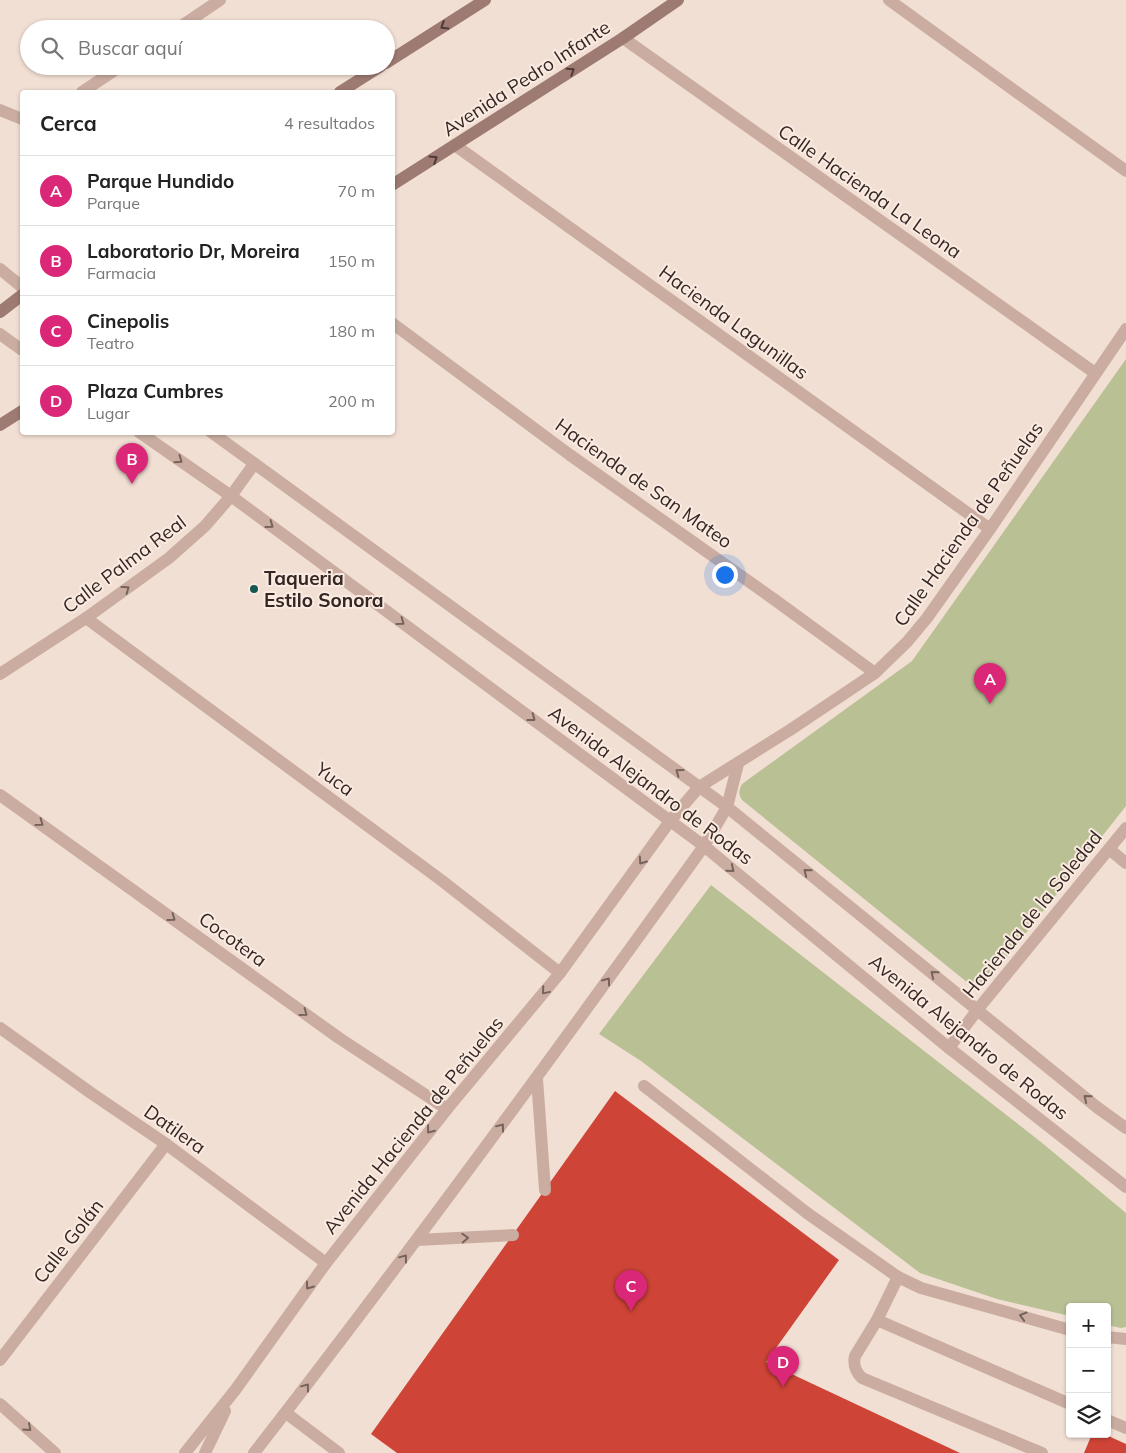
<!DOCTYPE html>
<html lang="es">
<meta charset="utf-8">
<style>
body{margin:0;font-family:Mulish,sans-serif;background:#f6f6f6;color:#222}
.controls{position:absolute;right:15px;bottom:15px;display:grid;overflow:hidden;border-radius:5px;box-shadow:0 1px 4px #0004}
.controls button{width:45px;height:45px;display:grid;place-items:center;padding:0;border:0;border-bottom:1px solid #e0e0e0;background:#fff;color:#222;font:25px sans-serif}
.you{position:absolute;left:724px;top:574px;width:18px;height:18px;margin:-12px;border:4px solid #fff;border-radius:50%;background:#1a73e8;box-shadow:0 0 0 8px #1a73e833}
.badge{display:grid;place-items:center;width:32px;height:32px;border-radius:50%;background:#db2777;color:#fff;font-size:16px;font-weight:700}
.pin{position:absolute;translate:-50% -41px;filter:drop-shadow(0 1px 2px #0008)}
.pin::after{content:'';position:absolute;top:26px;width:18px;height:15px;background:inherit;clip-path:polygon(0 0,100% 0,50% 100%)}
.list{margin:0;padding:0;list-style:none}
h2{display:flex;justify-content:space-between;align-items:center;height:65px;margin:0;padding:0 20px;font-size:21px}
h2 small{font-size:16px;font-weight:400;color:#767676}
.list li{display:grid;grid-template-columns:32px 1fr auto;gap:15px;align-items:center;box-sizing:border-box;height:70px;padding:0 20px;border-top:1px solid #e0e0e0}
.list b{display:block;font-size:19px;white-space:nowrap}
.list p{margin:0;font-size:16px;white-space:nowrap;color:#767676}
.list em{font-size:16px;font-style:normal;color:#767676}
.icon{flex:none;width:28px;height:28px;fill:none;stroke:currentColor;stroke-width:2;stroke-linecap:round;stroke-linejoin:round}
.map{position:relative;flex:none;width:1126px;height:1453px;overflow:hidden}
.search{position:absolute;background:#fff;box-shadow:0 1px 4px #0004;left:20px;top:20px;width:375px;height:55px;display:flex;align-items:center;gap:12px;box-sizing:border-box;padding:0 18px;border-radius:28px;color:#767676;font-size:19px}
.panel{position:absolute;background:#fff;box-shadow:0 1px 4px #0004;left:20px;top:90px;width:375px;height:345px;border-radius:5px}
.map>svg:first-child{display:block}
.green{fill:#b9c194}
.building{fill:#ce4436}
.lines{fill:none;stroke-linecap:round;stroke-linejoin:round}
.service{stroke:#caada0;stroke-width:12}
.minor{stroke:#caada0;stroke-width:12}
.tertiary{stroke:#caada0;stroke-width:12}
.secondary{stroke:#9e7b72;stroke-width:12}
.oneway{stroke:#4e3b38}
.oneway2{stroke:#77635c}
.poi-dot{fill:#175752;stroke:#faeae0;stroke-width:2}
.labels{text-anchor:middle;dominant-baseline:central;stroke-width:4;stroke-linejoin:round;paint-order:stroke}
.street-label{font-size:19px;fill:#332624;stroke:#faeae0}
.poi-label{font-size:19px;font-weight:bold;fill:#332624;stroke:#faeae0;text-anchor:start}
</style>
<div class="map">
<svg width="1126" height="1453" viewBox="0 0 1126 1453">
<rect width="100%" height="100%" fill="#f2dfd4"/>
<g class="green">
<path d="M1126 359V806L988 981C981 986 975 986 968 983L742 800C738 794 739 790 742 784L912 661Z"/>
<polygon points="711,885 1041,1142 1126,1213 1126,1327 1121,1328 1107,1325 1107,1307 1070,1307 1070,1316 997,1299 920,1273 641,1061 599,1034"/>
</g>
<g class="building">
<polygon points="615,1091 839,1260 766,1362 960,1453 397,1453 371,1434"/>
<polygon points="1092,1434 1104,1434 1126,1444 1126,1453 1084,1453"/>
</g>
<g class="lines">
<g class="service">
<polyline points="537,1079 545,1190"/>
<polyline points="644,1086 807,1213 898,1277 921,1288 1070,1330"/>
<polyline points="417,1240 513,1235"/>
<path d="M898 1277 877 1320 855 1356C853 1365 855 1371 862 1378L1042 1453"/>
<polyline points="877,1320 1070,1404"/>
<polyline points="1107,1337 1126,1339"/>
<polyline points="286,1413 339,1453"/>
<polyline points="1107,1420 1126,1428"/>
</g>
<g class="minor">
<polyline points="889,0 1126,171"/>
<polyline points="177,29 220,0"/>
<polyline points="623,38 1095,373"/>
<polyline points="82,92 121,66"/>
<polyline points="0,110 22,119"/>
<polyline points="456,146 990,529"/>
<polyline points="392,323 570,455 775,600 875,673"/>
<polyline points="86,618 441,880 560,973"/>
<polyline points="0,674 86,618 169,558 205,526 231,496 254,464"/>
<polyline points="0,795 339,1038 447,1109"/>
<polyline points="1109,849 1126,863"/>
<polyline points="0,1028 91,1093 166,1144 326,1263"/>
<polyline points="949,1048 978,1009 1126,828"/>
<polyline points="0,1360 166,1144"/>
<polyline points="0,1404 55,1453"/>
<polyline points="185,1453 236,1389 326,1263 447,1109 560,973 670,821 699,787 790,730 875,673 907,642 927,618 990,529 1126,329"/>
<polyline points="205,1453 225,1411"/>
<path d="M254 1453C409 1254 557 1051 704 846L727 807 738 764"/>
</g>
<g class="tertiary">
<polyline points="0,269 22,287"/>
<polyline points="0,334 22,350"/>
<polyline points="139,432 231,496 704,846 949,1048 1126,1187"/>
<polyline points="211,432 727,807 1098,1108 1126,1128"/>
</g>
<g class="secondary">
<polyline points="386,63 485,0"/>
<polyline points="340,92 381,66"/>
<polyline points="392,185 623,38 678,0"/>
<polyline points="0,312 22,295"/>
<polyline points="0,425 22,411"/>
</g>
</g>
<defs><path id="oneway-chevron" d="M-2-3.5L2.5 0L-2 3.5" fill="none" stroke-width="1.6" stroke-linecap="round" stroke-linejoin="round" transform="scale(1.25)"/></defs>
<g class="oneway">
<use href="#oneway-chevron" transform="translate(444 26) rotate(148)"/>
<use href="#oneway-chevron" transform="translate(571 71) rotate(-33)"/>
<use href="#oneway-chevron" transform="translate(434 159) rotate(-32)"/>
</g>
<g class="oneway2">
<use href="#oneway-chevron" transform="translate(179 460) rotate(35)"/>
<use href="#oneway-chevron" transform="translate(270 525) rotate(36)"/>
<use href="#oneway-chevron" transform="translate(126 589) rotate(-36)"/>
<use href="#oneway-chevron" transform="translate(401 622) rotate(36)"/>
<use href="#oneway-chevron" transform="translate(532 718) rotate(37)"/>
<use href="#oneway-chevron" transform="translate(679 772) rotate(-144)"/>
<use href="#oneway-chevron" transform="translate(40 823) rotate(36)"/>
<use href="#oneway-chevron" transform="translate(642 861) rotate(125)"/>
<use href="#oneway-chevron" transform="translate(731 869) rotate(39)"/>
<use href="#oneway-chevron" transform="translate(807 872) rotate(-141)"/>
<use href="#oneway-chevron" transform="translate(172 918) rotate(36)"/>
<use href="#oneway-chevron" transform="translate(934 974) rotate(-141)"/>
<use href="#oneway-chevron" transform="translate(607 981) rotate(-54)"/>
<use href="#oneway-chevron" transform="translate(545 991) rotate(130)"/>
<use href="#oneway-chevron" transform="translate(304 1013) rotate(36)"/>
<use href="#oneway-chevron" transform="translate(1087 1098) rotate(-141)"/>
<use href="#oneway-chevron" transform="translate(501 1127) rotate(-53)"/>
<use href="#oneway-chevron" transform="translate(430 1130) rotate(128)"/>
<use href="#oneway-chevron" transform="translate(465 1238) rotate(-3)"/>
<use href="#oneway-chevron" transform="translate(404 1258) rotate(-53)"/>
<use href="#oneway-chevron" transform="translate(309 1286) rotate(126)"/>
<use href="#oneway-chevron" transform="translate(1023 1316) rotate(-164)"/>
<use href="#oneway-chevron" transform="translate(306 1387) rotate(-53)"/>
<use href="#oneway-chevron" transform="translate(28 1428) rotate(42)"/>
</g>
<circle class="poi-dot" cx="254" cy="589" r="5"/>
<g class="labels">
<g class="street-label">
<text transform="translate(526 78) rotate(-33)">Avenida Pedro Infante</text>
<text transform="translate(870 191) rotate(35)">Calle Hacienda La Leona</text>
<text transform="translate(734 322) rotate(36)">Hacienda Lagunillas</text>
<text transform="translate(644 483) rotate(35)">Hacienda de San Mateo</text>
<text transform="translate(968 524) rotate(-55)">Calle Hacienda de Peñuelas</text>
<text transform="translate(124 564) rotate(-37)">Calle Palma Real</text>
<text transform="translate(335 779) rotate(36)">Yuca</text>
<text transform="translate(651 785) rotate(37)">Avenida Alejandro de Rodas</text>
<text transform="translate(1032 914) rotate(-51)">Hacienda de la Soledad</text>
<text transform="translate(233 939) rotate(36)">Cocotera</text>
<text transform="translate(969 1037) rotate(39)">Avenida Alejandro de Rodas</text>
<text transform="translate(413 1125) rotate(-51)">Avenida Hacienda de Peñuelas</text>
<text transform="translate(175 1129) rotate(35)">Datilera</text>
<text transform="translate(68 1241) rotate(-52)">Calle Golán</text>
</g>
<g class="poi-label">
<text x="264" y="578">Taqueria<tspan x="264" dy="22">Estilo Sonora</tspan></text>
</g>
</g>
</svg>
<div class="controls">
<button>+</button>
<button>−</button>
<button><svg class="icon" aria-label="layers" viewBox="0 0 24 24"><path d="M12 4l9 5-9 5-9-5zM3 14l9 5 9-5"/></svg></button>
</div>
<div class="you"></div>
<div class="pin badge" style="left:990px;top:704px">A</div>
<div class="pin badge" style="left:132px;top:484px">B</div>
<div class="pin badge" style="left:631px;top:1311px">C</div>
<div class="pin badge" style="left:783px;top:1387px">D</div>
<div class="search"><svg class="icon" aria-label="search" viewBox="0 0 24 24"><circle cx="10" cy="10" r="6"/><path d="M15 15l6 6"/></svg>Buscar aquí</div>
<section class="panel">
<h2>Cerca<small>4 resultados</small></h2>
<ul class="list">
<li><span class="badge">A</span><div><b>Parque Hundido</b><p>Parque</p></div><em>70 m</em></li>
<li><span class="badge">B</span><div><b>Laboratorio Dr, Moreira</b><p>Farmacia</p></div><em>150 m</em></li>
<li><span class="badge">C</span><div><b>Cinepolis</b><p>Teatro</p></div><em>180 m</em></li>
<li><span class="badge">D</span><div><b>Plaza Cumbres</b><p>Lugar</p></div><em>200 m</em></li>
</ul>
</section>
</div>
